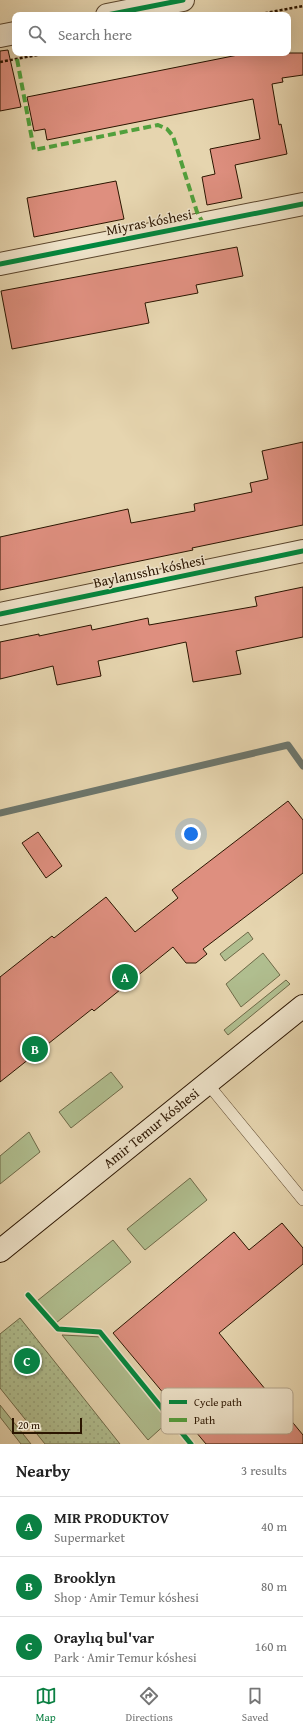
<!DOCTYPE html>
<meta charset="utf-8">
<style>
body{margin:0;font-family:"Gentium Book Plus",serif;background:#f6f6f6;color:#222}
.scale{position:absolute;left:12px;bottom:10px;width:70px;box-sizing:border-box;padding-left:4px;border:2px solid #2b1500;border-top:0;font-size:11px;line-height:14px;white-space:nowrap;color:#2b1500;-webkit-text-stroke:3px #efe4cb;paint-order:stroke}
.you{position:absolute;left:191px;top:834px;width:14px;height:14px;margin:-10px;border:3px solid #fff;border-radius:50%;background:#1a73e8;box-shadow:0 0 0 6px #1a73e833}
.badge{display:grid;place-items:center;width:26px;height:26px;border-radius:50%;background:#0b8043;color:#fff;font-size:13px;font-weight:700}
.pin{position:absolute;translate:-50% -50%;border:2px solid #fff;box-shadow:0 1px 4px #0006}
.list{margin:0;padding:0;list-style:none}
h2{display:flex;justify-content:space-between;align-items:center;height:52px;margin:0;padding:0 16px;font-size:17px}
h2 small{font-size:13px;font-weight:400;color:#767676}
.list li{display:grid;grid-template-columns:26px 1fr auto;gap:12px;align-items:center;box-sizing:border-box;height:60px;padding:0 16px;border-top:1px solid #e0e0e0}
.list b{display:block;font-size:15px;white-space:nowrap}
.list p{margin:0;font-size:13px;white-space:nowrap;color:#767676}
.list em{font-size:13px;font-style:normal;color:#767676}
.icon{flex:none;width:22px;height:22px;fill:none;stroke:currentColor;stroke-width:2;stroke-linecap:round;stroke-linejoin:round}
.map{position:relative;flex:none;width:303px;height:1444px;overflow:hidden}
.search{position:absolute;background:#fff;box-shadow:0 4px 16px #0002;left:12px;right:12px;top:12px;height:44px;display:flex;align-items:center;gap:10px;box-sizing:border-box;padding:0 14px;border-radius:8px;color:#767676;font-size:15px}
.sheet{height:232px;background:#fff}
nav{display:flex;justify-content:space-around;align-items:center;box-sizing:border-box;height:56px;border-top:1px solid #e0e0e0;background:#fff;font-size:11px;color:#767676}
nav a{display:grid;justify-items:center;gap:2px}
nav .on{color:#0b8043}
.map>svg:first-child{display:block}
.green{fill:#b0be8f;stroke:#6e6a48}
.park{fill:url(#park-dots);stroke:#6e6a48}
.lines{fill:none;stroke-linecap:round;stroke-linejoin:round}
.stream{stroke:#6d766c;stroke-width:7}
.building{fill:#de8f7f;stroke:#2b1500}
.lane-casing{stroke:#5a452c;stroke-width:12}
.street-casing{stroke:#5a452c;stroke-width:24}
.secondary-casing{stroke:#2b1500;stroke-width:24}
.path{stroke:#2b1500;stroke-width:2.5;stroke-dasharray:3 2;stroke-linecap:butt}
.lane{stroke:#efe4cb;stroke-width:11}
.street{stroke:#efe4cb;stroke-width:22}
.secondary{stroke:#efe4cb;stroke-width:22}
.quiet{stroke:#51a03c;stroke-width:4;stroke-dasharray:8 4;stroke-linecap:butt}
.cycleway-casing{stroke:#efe4cb;stroke-width:8}
.cycleway{stroke:#00873e;stroke-width:5}
.labels{text-anchor:middle;dominant-baseline:central;stroke-width:3;stroke-linejoin:round;paint-order:stroke}
.street-label{font-size:14px;fill:#2b1500;stroke:#efe4cb}
.key{fill:#efe4cb;stroke:#b4a68e;stroke-width:1}
.key-label{font-size:11px;fill:#2b1500}
</style>
<div class="map">
<svg width="303" height="1444" viewBox="0 0 303 1444">
<defs>
<pattern id="park-dots" width="8" height="8" patternUnits="userSpaceOnUse"><rect width="8" height="8" fill="#b0be8f"/><path d="M2 2h.1M6 6h.1" fill="none" stroke="#98a27a" stroke-width="1.8" stroke-linecap="round"/></pattern>
</defs>
<rect width="100%" height="100%" fill="#e6d5af"/>
<filter id="stains"><feTurbulence type="fractalNoise" baseFrequency=".005" numOctaves="4"/><feColorMatrix values="0 0 0 0 .2 0 0 0 0 .09 0 0 0 0 .02 0 0 0 .5 -.17"/></filter>
<radialGradient id="worn" r=".72"><stop offset=".6" stop-color="#630" stop-opacity="0"/><stop offset="1" stop-color="#630" stop-opacity=".3"/></radialGradient>
<g class="green">
<polygon points="248,932 253,939 225,961 220,954"/>
<polygon points="263,953 280,975 241,1007 226,984"/>
<polygon points="286,980 290,984 228,1035 224,1030"/>
<polygon points="111,1072 123,1087 71,1128 59,1112"/>
<polygon points="29,1132 40,1152 0,1184 0,1156"/>
<polygon points="190,1178 207,1200 145,1250 127,1229"/>
<polygon points="113,1240 131,1262 56,1323 37,1301"/>
<polygon points="62,1335 102,1337 169,1421 148,1440"/>
<polygon points="0,1405 31,1444 21,1444 0,1417"/>
</g>
<polygon class="park" points="20,1318 120,1444 45,1444 0,1388 0,1334"/>
<g class="lines">
<polyline class="stream" points="0,813 288,745 303,766"/>
</g>
<g class="building">
<polygon points="8,50 21,107 0,111 0,51"/>
<polygon points="248,53 303,53 303,75 282,78 283,82 272,84 279,125 281,124 287,154 235,165 242,198 207,205 202,177 215,174 210,149 260,139 253,99 47,140 45,129 34,131 27,97"/>
<polygon points="116,181 124,219 34,237 27,198"/>
<polygon points="237,247 243,276 196,285 198,293 145,303 149,323 12,349 1,291"/>
<polygon points="303,442 303,525 192,548 193,550 0,590 0,537 128,509 131,523 195,511 194,504 252,492 250,483 268,479 262,451"/>
<polygon points="303,587 303,637 236,651 241,674 193,682 186,642 98,661 101,676 57,685 53,666 0,679 0,642 39,634 39,636 91,625 92,630 148,618 149,625 257,606 255,597"/>
<polygon points="288,801 303,820 303,873 203,949 207,954 196,963 186,963 173,947 94,1011 92,1009 0,1082 0,977 52,936 54,938 106,897 135,932 178,898 172,890"/>
<polygon points="38,832 62,866 46,878 22,843"/>
<polygon points="282,1223 303,1248 303,1264 219,1333 303,1435 303,1444 206,1444 113,1333 234,1232 249,1250"/>
</g>
<g class="lines">
<defs>
<polyline id="lane" points="207,1083 303,1200"/>
<g id="street">
<polyline points="107,15 183,0"/>
<polyline points="0,36 15,33"/>
<polyline points="0,264 303,204"/>
<polyline points="0,614 303,551"/>
</g>
<polyline id="secondary" points="0,1251 303,1006"/>
</defs>
<use href="#lane" class="lane-casing"/>
<use href="#street" class="street-casing"/>
<use href="#secondary" class="secondary-casing"/>
<g class="path">
<polyline points="255,15 303,6"/>
<polyline points="0,62 48,53"/>
</g>
<use href="#lane" class="lane"/>
<use href="#street" class="street"/>
<use href="#secondary" class="secondary"/>
<polyline class="quiet" points="17,59 34,150 158,125 167,129 173,136 197,212 203,223"/>
<defs>
<g id="cycleway">
<polyline points="107,15 183,0"/>
<polyline points="0,264 303,204"/>
<polyline points="0,614 303,551"/>
<polyline points="28,1295 58,1329 100,1332 191,1444"/>
</g>
</defs>
<use href="#cycleway" class="cycleway-casing"/>
<use href="#cycleway" class="cycleway"/>
</g>
<g class="labels">
<g class="street-label">
<text transform="translate(149 222) rotate(-11)">Miyras kóshesi</text>
<text transform="translate(149 571) rotate(-12)">Baylanısshı kóshesi</text>
<text transform="translate(151 1128) rotate(-39)">Amir Temur kóshesi</text>
</g>
</g>
<rect x="161" y="1388" width="132" height="46" rx="6" class="key"/>
<rect x="169" y="1400" width="18" height="4" fill="#00873e"/>
<rect x="169" y="1418" width="18" height="4" fill="#51a03c"/>
<g class="key-label">
<text x="194" y="1406">Cycle path</text>
<text x="194" y="1424">Path</text>
</g>
<rect width="100%" height="100%" filter="url(#stains)"/>
<rect width="100%" height="100%" fill="url(#worn)"/>
</svg>
<div class="scale">20 m</div>
<div class="you"></div>
<div class="pin badge" style="left:125px;top:977px">A</div>
<div class="pin badge" style="left:35px;top:1049px">B</div>
<div class="pin badge" style="left:27px;top:1361px">C</div>
<div class="search"><svg class="icon" aria-label="search" viewBox="0 0 24 24"><circle cx="10" cy="10" r="6"/><path d="M15 15l6 6"/></svg>Search here</div>
</div>
<section class="sheet">
<h2>Nearby<small>3 results</small></h2>
<ul class="list">
<li><span class="badge">A</span><div><b>MIR PRODUKTOV</b><p>Supermarket</p></div><em>40 m</em></li>
<li><span class="badge">B</span><div><b>Brooklyn</b><p>Shop · Amir Temur kóshesi</p></div><em>80 m</em></li>
<li><span class="badge">C</span><div><b>Oraylıq bul'var</b><p>Park · Amir Temur kóshesi</p></div><em>160 m</em></li>
</ul>
</section>
<nav>
<a class="on"><svg class="icon" aria-label="map" viewBox="0 0 24 24"><path d="M3 6l6-2 6 2 6-2v14l-6 2-6-2-6 2zM9 4v14M15 6v14"/></svg>Map</a>
<a><svg class="icon" aria-label="directions" viewBox="0 0 24 24"><path d="M12 3l9 9-9 9-9-9zM9 14v-3h6M13 9l2 2-2 2"/></svg>Directions</a>
<a><svg class="icon" aria-label="saved" viewBox="0 0 24 24"><path d="M7 4h10v16l-5-4-5 4z"/></svg>Saved</a>
</nav>
